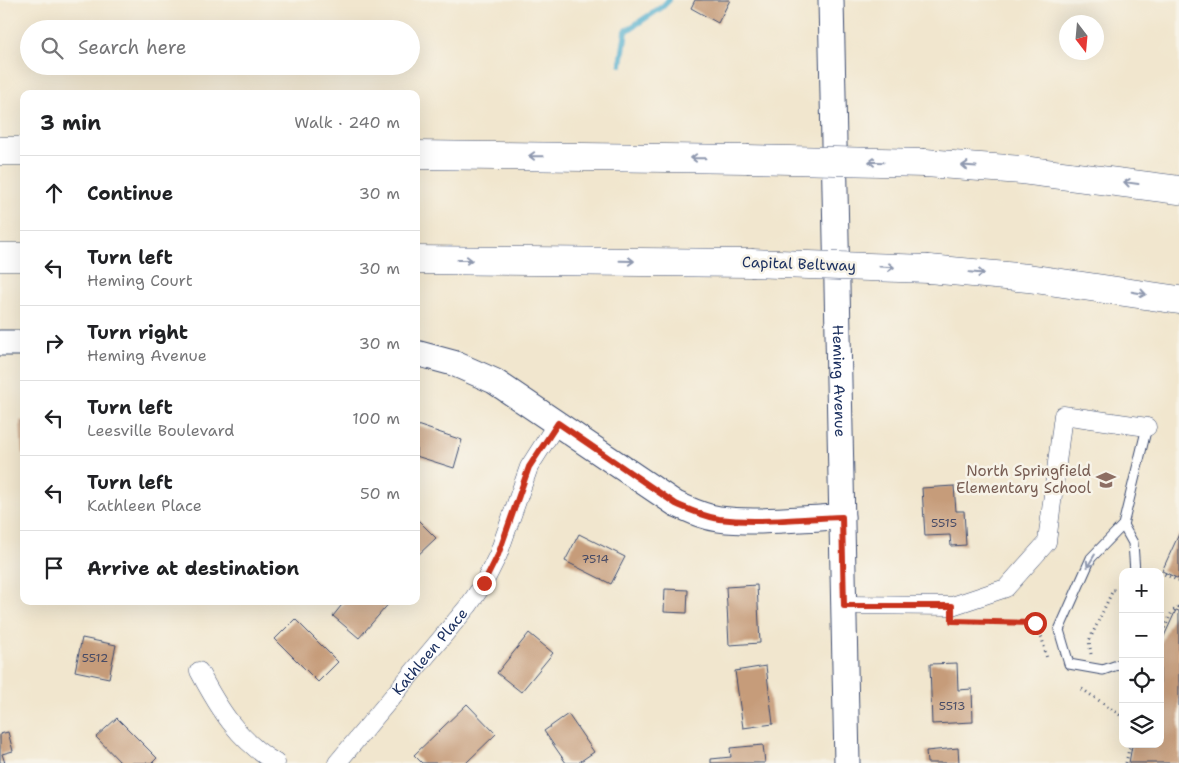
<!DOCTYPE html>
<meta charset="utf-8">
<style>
body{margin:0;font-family:"Shantell Sans",sans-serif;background:#f2f2f2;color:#202124}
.controls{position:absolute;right:15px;bottom:15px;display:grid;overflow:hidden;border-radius:10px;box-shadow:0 5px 20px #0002}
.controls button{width:45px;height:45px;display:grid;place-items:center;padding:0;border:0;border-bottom:1px solid #e0e0e0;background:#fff;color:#202124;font:25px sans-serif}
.compass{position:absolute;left:1059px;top:15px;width:45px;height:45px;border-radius:50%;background:#fff;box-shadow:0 5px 20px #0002;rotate:164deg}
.stop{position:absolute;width:15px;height:15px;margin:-11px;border:4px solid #c8321e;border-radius:50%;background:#fff}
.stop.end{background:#c8321e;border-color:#fff;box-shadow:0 1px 5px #0008}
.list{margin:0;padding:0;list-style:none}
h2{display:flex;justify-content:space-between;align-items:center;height:65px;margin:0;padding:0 20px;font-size:21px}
h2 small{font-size:16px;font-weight:400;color:#757577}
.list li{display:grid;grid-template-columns:32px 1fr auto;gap:15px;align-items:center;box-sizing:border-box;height:75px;padding:0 20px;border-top:1px solid #e0e0e0}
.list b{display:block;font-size:19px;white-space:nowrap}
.list p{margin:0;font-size:16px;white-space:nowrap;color:#757577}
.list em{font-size:16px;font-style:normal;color:#757577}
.icon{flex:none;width:28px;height:28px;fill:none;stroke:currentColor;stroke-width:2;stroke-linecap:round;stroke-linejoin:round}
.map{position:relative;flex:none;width:1179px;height:763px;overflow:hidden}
.search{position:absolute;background:#fff;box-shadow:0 5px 20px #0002;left:20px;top:20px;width:400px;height:55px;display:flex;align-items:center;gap:12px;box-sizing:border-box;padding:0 18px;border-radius:28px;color:#757577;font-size:19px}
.panel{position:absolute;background:#fff;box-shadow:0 5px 20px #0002;left:20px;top:90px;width:400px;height:515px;border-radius:10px}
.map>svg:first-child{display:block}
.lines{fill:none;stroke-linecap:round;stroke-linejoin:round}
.stream{stroke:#50aece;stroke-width:6}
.building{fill:#c69c7a}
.lane-casing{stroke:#3b4a6f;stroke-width:11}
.street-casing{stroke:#3b4a6f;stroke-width:19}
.secondary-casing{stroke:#3b4a6f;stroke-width:27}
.highway-casing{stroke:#3b4a6f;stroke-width:29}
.path{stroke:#3b4a6f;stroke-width:3;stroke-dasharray:1 4;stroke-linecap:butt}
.lane{stroke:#fff;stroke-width:9}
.street{stroke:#fff;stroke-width:18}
.secondary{stroke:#fff;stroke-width:25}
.highway{stroke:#fff;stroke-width:28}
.highway-bridge-casing{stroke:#3b4a6f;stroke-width:29;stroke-linecap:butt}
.highway-bridge{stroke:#fff;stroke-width:28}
.oneway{stroke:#8d97ae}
.route{stroke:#c8321e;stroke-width:6}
.labels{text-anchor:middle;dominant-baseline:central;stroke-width:5;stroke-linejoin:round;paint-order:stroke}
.number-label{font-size:12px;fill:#464a65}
.street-label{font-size:15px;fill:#1b2f5e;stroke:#f7f3e8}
.education-label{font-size:15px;fill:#785e54;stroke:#f7f3e8;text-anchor:end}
</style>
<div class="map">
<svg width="1179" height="763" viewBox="0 0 1179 763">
<rect width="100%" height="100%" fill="#f7f3e8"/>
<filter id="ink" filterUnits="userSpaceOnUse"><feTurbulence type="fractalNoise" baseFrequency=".02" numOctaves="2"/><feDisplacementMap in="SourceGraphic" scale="10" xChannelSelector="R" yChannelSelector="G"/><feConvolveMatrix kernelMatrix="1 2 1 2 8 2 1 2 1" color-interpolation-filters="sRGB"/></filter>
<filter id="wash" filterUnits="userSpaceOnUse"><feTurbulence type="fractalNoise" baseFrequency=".0096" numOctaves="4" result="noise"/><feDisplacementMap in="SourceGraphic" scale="20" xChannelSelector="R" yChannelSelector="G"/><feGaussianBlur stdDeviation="1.12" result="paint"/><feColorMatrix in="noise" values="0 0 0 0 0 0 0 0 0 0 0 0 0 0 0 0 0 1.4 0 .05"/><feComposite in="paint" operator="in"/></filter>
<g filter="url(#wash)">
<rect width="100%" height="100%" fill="#f1e6ce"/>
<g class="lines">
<polyline class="stream" points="621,64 626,31 662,7 669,0"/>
</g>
<g id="blocks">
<g class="building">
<polygon points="695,0 730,0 718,23 691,8"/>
<polygon points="24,420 24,454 22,454 20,421"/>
<polygon points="417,425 462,440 454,468 416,456"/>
<polygon points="954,486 956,511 964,511 966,545 951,546 950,535 925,536 922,488"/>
<polygon points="416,518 436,538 416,557"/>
<polygon points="579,534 625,557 611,584 565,561"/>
<polygon points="1179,534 1179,579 1162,571"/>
<polygon points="757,585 760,643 729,645 726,587"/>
<polygon points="665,589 688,590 687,613 664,612"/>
<polygon points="345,601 391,601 359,638 333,616"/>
<polygon points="1176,610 1179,611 1179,763 1129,763 1132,746 1160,744 1160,645"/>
<polygon points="295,619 338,662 318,682 275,639"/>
<polygon points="529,633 553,653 521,692 497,673"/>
<polygon points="82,638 116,645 109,678 75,671"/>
<polygon points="957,663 958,690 972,689 973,722 932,724 930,664"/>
<polygon points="766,666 773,724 743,728 735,671"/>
<polygon points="467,704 496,734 466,763 422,763 414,755"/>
<polygon points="568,714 594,752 578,763 566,763 544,731"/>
<polygon points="117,718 157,758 152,763 121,763 96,737"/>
<polygon points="8,732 13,751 2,754 5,763 0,763 0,734"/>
<polygon points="763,745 765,763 711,763 711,759 731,757 730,748"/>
<polygon points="958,748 959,763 927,763 926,751"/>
</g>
</g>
</g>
<g filter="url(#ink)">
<use href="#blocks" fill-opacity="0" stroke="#3b4a6f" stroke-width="1"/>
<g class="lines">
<defs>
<g id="lane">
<polyline points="1123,525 1133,543 1135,572"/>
<polyline points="1123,663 1103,670 1069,664 1059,630 1091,558 1123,525 1147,427"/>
</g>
<g id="street">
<polyline points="844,605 952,606 1006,588 1047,542 1063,415 1147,427"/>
<path d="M199 671C219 709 238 740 276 763"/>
<path id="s1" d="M337 763 469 605 484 583 498 555 529 467 557 423"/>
</g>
<g id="secondary">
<path id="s2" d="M831 0 847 763"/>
<polyline points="0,343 24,343"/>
<path d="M416 353 453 363 494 381 676 504C690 510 703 517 719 519 757 524 803 518 842 517"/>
</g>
<g id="highway">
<polyline points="0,151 24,151"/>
<polyline points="416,155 747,159"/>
<polyline points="925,163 1022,170 1179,190"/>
<polyline points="0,257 24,257"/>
<polyline points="416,260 751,263"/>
<polyline points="929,269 1028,278 1179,300"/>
</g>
</defs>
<use href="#lane" class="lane-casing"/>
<use href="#street" class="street-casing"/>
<use href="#secondary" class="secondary-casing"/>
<use href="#highway" class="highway-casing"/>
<g class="path">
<polyline points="1160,572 1179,581"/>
<polyline points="970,622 1035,623 1042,638 1047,659"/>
<polyline points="1160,637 1172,612 1179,606"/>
<polyline points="1091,654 1089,641 1113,590 1123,589"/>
<polyline points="1082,689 1123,717"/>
<polyline points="1126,763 1130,744"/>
</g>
<use href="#lane" class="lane"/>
<use href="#street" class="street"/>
<use href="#secondary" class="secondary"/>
<use href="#highway" class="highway"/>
<defs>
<g id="highway-bridge">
<polyline points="747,159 925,163"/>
<polyline points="751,263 929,269"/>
</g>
</defs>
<use href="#highway-bridge" class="highway-bridge-casing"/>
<use href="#highway-bridge" class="highway-bridge"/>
</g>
<defs><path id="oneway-shaft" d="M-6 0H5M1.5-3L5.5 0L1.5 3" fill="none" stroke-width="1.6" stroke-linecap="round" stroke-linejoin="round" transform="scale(1.25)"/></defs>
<g class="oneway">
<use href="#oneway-shaft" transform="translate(536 156) rotate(-179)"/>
<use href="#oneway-shaft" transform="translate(698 158) rotate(-179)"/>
<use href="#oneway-shaft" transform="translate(876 162) rotate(-178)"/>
<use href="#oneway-shaft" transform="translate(969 166) rotate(-176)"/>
<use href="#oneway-shaft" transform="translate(1131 183) rotate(-172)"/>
<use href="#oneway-shaft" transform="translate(465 260)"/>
<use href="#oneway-shaft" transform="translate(627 261) rotate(1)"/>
<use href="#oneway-shaft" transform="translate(887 267) rotate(3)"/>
<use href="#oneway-shaft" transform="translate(977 273) rotate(5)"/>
<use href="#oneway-shaft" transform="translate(1139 293) rotate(10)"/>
<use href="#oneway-shaft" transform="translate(1091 561) rotate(121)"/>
</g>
</g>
<g class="lines" filter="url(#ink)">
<path class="route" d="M484 583 498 555 529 467 558 423 676 504C690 510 703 516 719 519 758 524 802 518 842 517L844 606H952V621L1035 623"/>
</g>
<defs>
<symbol id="school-bare" viewBox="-9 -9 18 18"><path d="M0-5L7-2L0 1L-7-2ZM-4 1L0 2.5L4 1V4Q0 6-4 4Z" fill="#8d6e63" stroke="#f7f3e8" stroke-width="2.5" paint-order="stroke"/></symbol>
</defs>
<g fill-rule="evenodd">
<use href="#school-bare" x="1092" y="466" width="28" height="28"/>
</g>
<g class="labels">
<g class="number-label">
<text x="944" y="523">5515</text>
<text x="595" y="559">7514</text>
<text x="95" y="658">5512</text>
<text x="952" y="706">5513</text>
</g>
<g class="street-label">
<text transform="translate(799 264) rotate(2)">Capital Beltway</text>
<text stroke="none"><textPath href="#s2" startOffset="381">Heming Avenue</textPath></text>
<text stroke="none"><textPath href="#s1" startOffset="145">Kathleen Place</textPath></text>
</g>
<g class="education-label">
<text x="1091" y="471">North Springfield<tspan x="1091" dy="17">Elementary School</tspan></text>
</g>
</g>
</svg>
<div class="controls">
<button>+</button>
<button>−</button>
<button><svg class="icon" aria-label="locate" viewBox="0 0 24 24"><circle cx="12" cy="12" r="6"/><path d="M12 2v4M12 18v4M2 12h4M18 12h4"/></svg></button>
<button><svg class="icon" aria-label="layers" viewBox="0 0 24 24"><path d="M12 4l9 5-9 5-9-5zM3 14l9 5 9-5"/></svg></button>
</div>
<svg class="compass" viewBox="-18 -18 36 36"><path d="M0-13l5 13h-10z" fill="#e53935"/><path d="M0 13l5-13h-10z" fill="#757577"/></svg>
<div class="stop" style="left:1035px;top:623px"></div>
<div class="stop end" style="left:484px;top:583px"></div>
<div class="search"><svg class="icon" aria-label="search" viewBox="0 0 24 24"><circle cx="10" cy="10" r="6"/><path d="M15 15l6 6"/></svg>Search here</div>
<section class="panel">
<h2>3 min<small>Walk · 240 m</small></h2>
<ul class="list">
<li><svg class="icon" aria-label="ahead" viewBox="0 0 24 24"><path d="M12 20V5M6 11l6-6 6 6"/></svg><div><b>Continue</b></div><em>30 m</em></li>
<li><svg class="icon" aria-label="left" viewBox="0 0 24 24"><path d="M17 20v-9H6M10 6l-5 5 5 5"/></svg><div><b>Turn left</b><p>Heming Court</p></div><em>30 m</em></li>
<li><svg class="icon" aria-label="right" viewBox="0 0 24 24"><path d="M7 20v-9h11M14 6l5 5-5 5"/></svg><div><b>Turn right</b><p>Heming Avenue</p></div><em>30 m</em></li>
<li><svg class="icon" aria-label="left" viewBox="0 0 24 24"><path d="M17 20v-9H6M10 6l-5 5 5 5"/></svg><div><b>Turn left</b><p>Leesville Boulevard</p></div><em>100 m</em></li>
<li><svg class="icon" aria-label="left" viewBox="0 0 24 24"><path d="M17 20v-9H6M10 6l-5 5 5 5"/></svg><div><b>Turn left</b><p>Kathleen Place</p></div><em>50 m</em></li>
<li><svg class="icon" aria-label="arrive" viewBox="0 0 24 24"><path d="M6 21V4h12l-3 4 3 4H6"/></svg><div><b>Arrive at destination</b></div></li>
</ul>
</section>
</div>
